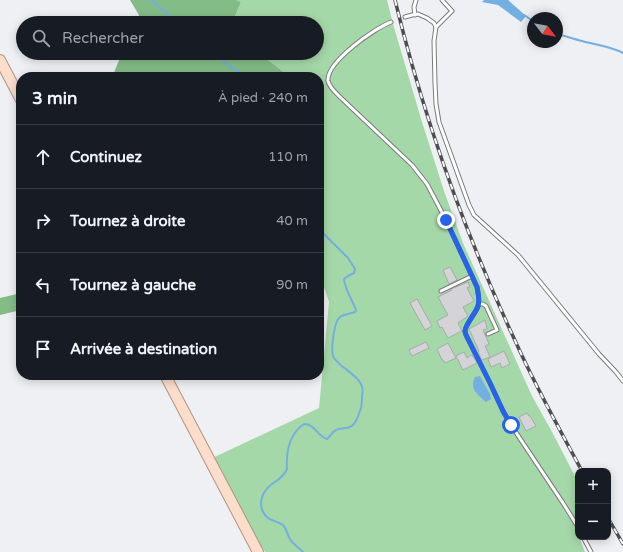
<!DOCTYPE html>
<html lang="fr">
<meta charset="utf-8">
<style>
body{margin:0;font-family:"Varela Round",sans-serif;background:#242831;color:#f1f3f6}
.controls{position:absolute;right:12px;bottom:12px;display:grid;overflow:hidden;border-radius:8px;box-shadow:0 2px 10px #0003}
.controls button{width:36px;height:36px;display:grid;place-items:center;padding:0;border:0;border-bottom:1px solid #363941;background:#171b24;color:#f1f3f6;font:20px sans-serif}
.compass{position:absolute;left:527px;top:12px;width:36px;height:36px;border-radius:50%;background:#171b24;box-shadow:0 2px 10px #0003;rotate:121deg}
.stop{position:absolute;width:12px;height:12px;margin:-9px;border:3px solid #2563eb;border-radius:50%;background:#fff}
.stop.end{background:#2563eb;border-color:#fff;box-shadow:0 1px 4px #0008}
.list{margin:0;padding:0;list-style:none}
h2{display:flex;justify-content:space-between;align-items:center;height:52px;margin:0;padding:0 16px;font-size:17px}
h2 small{font-size:13px;font-weight:400;color:#9ea1a6}
.list li{display:grid;grid-template-columns:26px 1fr auto;gap:12px;align-items:center;box-sizing:border-box;height:64px;padding:0 16px;border-top:1px solid #363941}
.list b{display:block;font-size:15px;white-space:nowrap}
.list em{font-size:13px;font-style:normal;color:#9ea1a6}
.icon{flex:none;width:22px;height:22px;fill:none;stroke:currentColor;stroke-width:2;stroke-linecap:round;stroke-linejoin:round}
.map{position:relative;flex:none;width:623px;height:552px;overflow:hidden}
.search{position:absolute;background:#171b24;box-shadow:0 2px 10px #0003;left:16px;top:16px;width:308px;height:44px;display:flex;align-items:center;gap:10px;box-sizing:border-box;padding:0 14px;border-radius:22px;color:#9ea1a6;font-size:15px}
.panel{position:absolute;background:#171b24;box-shadow:0 2px 10px #0003;left:16px;top:72px;width:308px;height:308px;border-radius:16px}
.map>svg:first-child{display:block}
.green{fill:#a5d8a8}
.forest{fill:#84bc87}
.water{fill:#73afe0}
.lines{fill:none;stroke-linecap:round;stroke-linejoin:round}
.stream{stroke:#73afe0;stroke-width:2}
.building{fill:#d4d4d8;stroke:#a9a9ad}
.lane-casing{stroke:#7b7b7e;stroke-width:5}
.primary-casing{stroke:#b29380;stroke-width:12}
.lane{stroke:#fff;stroke-width:3}
.primary{stroke:#faddcb;stroke-width:10}
.rail-casing{stroke:#4d4e50;stroke-width:3.5}
.rail{stroke:#fdfdff;stroke-width:2;stroke-dasharray:6;stroke-linecap:butt}
.route{stroke:#2563eb;stroke-width:5}
</style>
<div class="map">
<svg width="623" height="552" viewBox="0 0 623 552">
<rect width="100%" height="100%" fill="#eff0f3"/>
<polygon class="green" points="236,0 387,0 393,24 422,122 444,191 463,243 532,396 551,430 578,482 578,537 579,537 585,552 265,552 206,461 319,408 329,302 319,272 319,77 290,77 259,53 317,53 317,23 232,23 241,2"/>
<g class="forest">
<polygon points="130,0 236,0 241,2 232,23 136,23 139,15"/>
<polygon points="122,53 259,53 290,77 114,77 113,75"/>
<polygon points="21,293 21,310 0,315 0,298"/>
</g>
<g class="water">
<polygon points="484,0 508,0 526,16 521,22 498,5 482,2"/>
<path d="M480 376 490 394 491 399 486 402C478 395 469 389 475 377Z"/>
</g>
<g class="lines">
<g class="stream">
<polyline points="151,0 178,23"/>
<polyline points="524,15 533,21"/>
<path d="M557 34C565 36 574 39 582 41 596 45 610 46 623 53"/>
<polyline points="213,53 229,66 249,77"/>
<path d="M303 552C299 548 293 544 290 539 287 535 287 529 283 525 278 521 271 521 267 517 259 510 260 499 265 491 272 481 282 481 287 469 286 452 289 434 304 424 315 424 317 436 327 439 330 437 332 432 336 430 341 427 348 430 353 425 357 421 359 414 361 408 362 404 362 400 362 396 363 392 363 388 361 384 356 374 341 368 334 358 330 352 334 321 340 317 344 314 350 314 355 312L356 310C352 299 345 290 344 279L348 276 354 273 355 269 348 258 319 229"/>
</g>
</g>
<g class="building">
<polygon points="450,267 457,280 449,284 443,270"/>
<polygon points="468,282 470,287 467,288 474,301 463,307 468,316 458,323 462,331 448,338 442,327 440,328 437,321 448,315 438,297 452,290 451,289"/>
<polygon points="417,299 432,326 425,330 410,303"/>
<polygon points="485,320 487,329 483,330 489,344 485,346 490,357 482,360 478,352 479,351 469,329"/>
<polygon points="426,342 429,348 412,356 409,350"/>
<polygon points="448,343 456,358 445,363 443,360 442,360 437,349"/>
<polygon points="504,351 510,364 502,368 500,363 491,367 488,359"/>
<polygon points="464,352 467,358 472,355 477,363 463,370 456,356"/>
<polygon points="527,413 529,416 530,416 536,426 526,431 519,417"/>
</g>
<g class="lines">
<defs>
<g id="lane">
<polyline points="415,15 414,7 416,0"/>
<polyline points="405,17 412,15 418,14 427,18 434,23 436,27 434,41 435,83 436,104 439,122 469,205 474,215 518,255 599,354 616,372 623,381"/>
<path d="M391 22C375 28 326 62 328 81 329 87 337 94 341 98L412 165 427 184 446 220 477 287C478 293 480 299 478 306 476 313 465 325 465 331 465 333 466 335 467 337L490 383 503 411 511 425 563 503 578 527"/>
<polyline points="436,27 452,11 442,0"/>
<polyline points="441,291 472,276"/>
<polyline points="479,304 483,304 486,306 497,330 488,334"/>
<polyline points="583,537 591,552"/>
</g>
<g id="primary">
<polyline points="0,60 21,100"/>
<polyline points="165,375 258,552"/>
</g>
</defs>
<use href="#lane" class="lane-casing"/>
<use href="#primary" class="primary-casing"/>
<use href="#lane" class="lane"/>
<use href="#primary" class="primary"/>
<defs>
<g id="rail">
<path d="M395 0C424 119 466 236 518 347 537 389 560 430 582 471"/>
<polyline points="608,518 623,544"/>
</g>
</defs>
<use href="#rail" class="rail-casing"/>
<use href="#rail" class="rail"/>
</g>
<g class="lines">
<path class="route" d="M446 220 477 287C478 293 480 299 478 306 476 313 465 325 465 331 465 333 466 335 467 337L490 383 503 411 511 425"/>
</g>
</svg>
<div class="controls">
<button>+</button>
<button>−</button>
</div>
<svg class="compass" viewBox="-18 -18 36 36"><path d="M0-13l5 13h-10z" fill="#e53935"/><path d="M0 13l5-13h-10z" fill="#9ea1a6"/></svg>
<div class="stop" style="left:511px;top:425px"></div>
<div class="stop end" style="left:446px;top:220px"></div>
<div class="search"><svg class="icon" aria-label="search" viewBox="0 0 24 24"><circle cx="10" cy="10" r="6"/><path d="M15 15l6 6"/></svg>Rechercher</div>
<section class="panel">
<h2>3 min<small>À pied · 240 m</small></h2>
<ul class="list">
<li><svg class="icon" aria-label="ahead" viewBox="0 0 24 24"><path d="M12 20V5M6 11l6-6 6 6"/></svg><div><b>Continuez</b></div><em>110 m</em></li>
<li><svg class="icon" aria-label="right" viewBox="0 0 24 24"><path d="M7 20v-9h11M14 6l5 5-5 5"/></svg><div><b>Tournez à droite</b></div><em>40 m</em></li>
<li><svg class="icon" aria-label="left" viewBox="0 0 24 24"><path d="M17 20v-9H6M10 6l-5 5 5 5"/></svg><div><b>Tournez à gauche</b></div><em>90 m</em></li>
<li><svg class="icon" aria-label="arrive" viewBox="0 0 24 24"><path d="M6 21V4h12l-3 4 3 4H6"/></svg><div><b>Arrivée à destination</b></div></li>
</ul>
</section>
</div>
